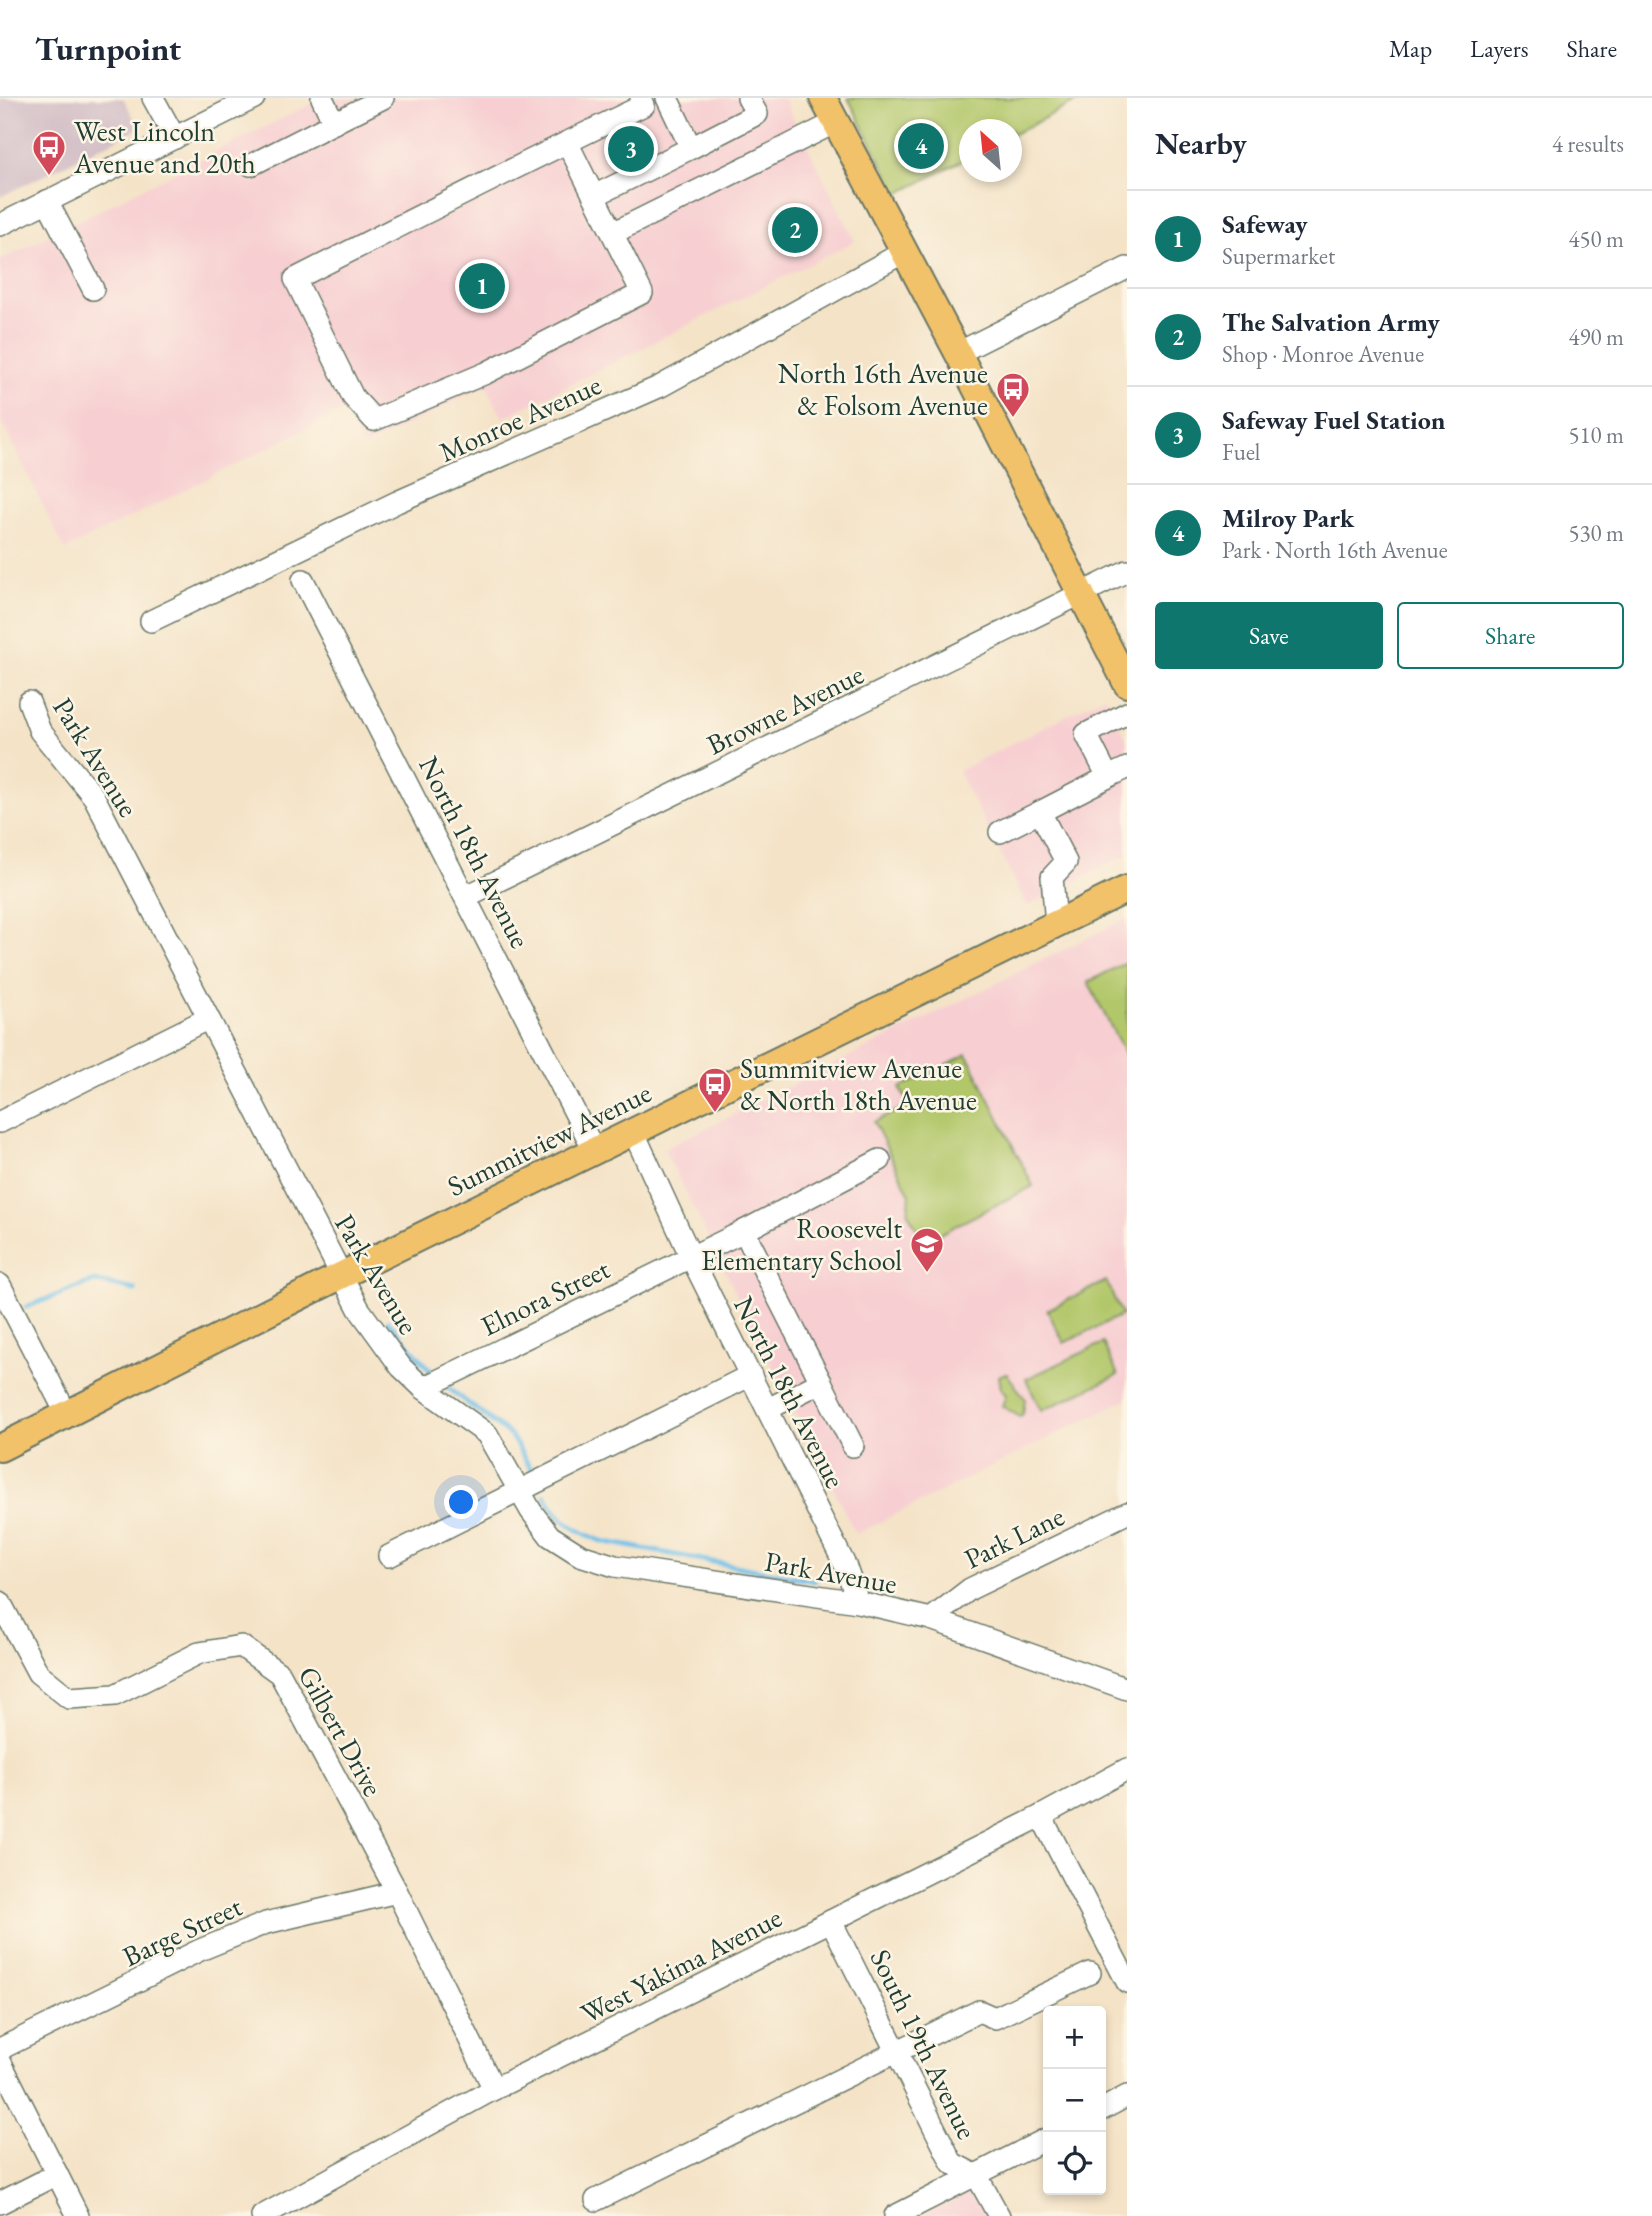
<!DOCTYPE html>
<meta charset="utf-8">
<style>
body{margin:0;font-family:"EB Garamond",serif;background:#f6f6f7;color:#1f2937}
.controls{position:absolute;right:21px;bottom:21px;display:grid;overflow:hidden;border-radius:7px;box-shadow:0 4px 10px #0003}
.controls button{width:63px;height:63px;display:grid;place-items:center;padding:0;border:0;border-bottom:2px solid #e0e1e3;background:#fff;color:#1f2937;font:35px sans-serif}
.compass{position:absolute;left:959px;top:21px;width:63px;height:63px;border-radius:50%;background:#fff;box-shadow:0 4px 10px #0003;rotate:333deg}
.you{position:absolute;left:462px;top:1405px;width:24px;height:24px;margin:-18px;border:5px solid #fff;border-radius:50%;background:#1a73e8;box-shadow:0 0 0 10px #1a73e833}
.badge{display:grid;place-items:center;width:46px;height:46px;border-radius:50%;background:#0f766e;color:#fff;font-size:23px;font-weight:700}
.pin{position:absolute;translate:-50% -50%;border:4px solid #fff;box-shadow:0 2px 7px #0006}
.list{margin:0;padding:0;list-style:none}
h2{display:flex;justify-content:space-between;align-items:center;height:91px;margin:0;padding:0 28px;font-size:30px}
h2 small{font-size:23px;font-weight:400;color:#747a83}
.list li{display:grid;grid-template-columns:46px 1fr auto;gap:21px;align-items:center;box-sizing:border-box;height:98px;padding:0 28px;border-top:2px solid #e0e1e3}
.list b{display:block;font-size:26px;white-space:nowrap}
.list p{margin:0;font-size:23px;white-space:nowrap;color:#747a83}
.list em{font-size:23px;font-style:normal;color:#747a83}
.actions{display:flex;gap:14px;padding:21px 28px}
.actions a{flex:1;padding:16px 0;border:2px solid #0f766e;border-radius:7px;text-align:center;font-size:24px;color:#0f766e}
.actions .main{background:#0f766e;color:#fff}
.icon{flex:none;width:38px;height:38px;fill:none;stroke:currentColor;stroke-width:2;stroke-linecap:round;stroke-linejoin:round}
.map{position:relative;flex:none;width:1127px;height:2118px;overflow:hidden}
header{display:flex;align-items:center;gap:42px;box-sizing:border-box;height:98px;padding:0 35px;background:#fff;border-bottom:2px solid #e0e1e3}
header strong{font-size:33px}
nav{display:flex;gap:38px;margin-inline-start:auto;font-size:24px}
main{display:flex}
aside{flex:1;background:#fff}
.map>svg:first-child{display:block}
.built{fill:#f7cfd2}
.industrial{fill:#d2bdc6}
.green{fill:#b2c76b;stroke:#688250;stroke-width:2}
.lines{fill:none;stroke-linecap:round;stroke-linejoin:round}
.stream{stroke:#6dbfe9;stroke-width:5}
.minor-casing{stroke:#6a7767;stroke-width:24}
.major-casing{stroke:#6a7767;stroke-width:30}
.minor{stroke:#fff;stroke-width:21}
.major{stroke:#f2c26a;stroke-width:26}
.labels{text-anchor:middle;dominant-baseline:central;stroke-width:5;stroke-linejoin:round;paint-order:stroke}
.poi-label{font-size:28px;fill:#1f3d34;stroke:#fcf5e5;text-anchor:start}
.street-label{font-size:28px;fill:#1f3d34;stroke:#fcf5e5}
</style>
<header>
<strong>Turnpoint</strong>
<nav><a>Map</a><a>Layers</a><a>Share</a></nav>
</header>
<main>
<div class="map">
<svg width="1127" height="2118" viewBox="0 0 1127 2118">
<rect width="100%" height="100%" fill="#fcf5e5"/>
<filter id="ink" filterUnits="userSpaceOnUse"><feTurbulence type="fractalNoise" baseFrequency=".0143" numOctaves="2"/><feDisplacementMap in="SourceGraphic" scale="14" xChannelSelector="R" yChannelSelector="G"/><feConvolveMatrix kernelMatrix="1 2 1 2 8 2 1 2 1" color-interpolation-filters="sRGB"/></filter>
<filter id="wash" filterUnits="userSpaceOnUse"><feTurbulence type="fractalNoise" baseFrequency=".00686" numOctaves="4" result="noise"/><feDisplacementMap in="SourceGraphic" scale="28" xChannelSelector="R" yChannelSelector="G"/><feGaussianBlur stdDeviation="1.57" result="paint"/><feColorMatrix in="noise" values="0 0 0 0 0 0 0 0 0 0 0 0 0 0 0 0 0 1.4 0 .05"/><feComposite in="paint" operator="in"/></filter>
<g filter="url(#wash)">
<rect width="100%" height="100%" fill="#f4e3c7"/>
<g class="built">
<polygon points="323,0 783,0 855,143 503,320 486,287 363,349 344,312 65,452 0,321 0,162"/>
<polygon points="1105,598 1127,642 1127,757 1027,808 958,673"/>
<polygon points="1127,820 1127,1301 856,1436 664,1051"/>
<polygon points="977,2091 991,2118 922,2118"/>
</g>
<polygon class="industrial" points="0,0 123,0 139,30 0,99"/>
<g class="green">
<polygon points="848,0 1083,0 1012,37 1012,32 970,32 969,59 898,96"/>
<polygon points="1127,864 1127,960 1088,884"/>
<polygon points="967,956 1033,1088 924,1144 908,1115 910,1097 874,1024 909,1007 900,990"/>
<polygon points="1106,1183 1122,1217 1064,1245 1047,1212"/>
<polygon points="1103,1245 1118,1277 1041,1313 1026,1281"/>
<polygon points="1003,1276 1007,1276 1025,1301 1023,1316 1020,1319 1002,1308 1006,1297 1001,1291 999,1278"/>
</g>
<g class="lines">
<g class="stream">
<polyline points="26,1209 94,1183 135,1192"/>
<polyline points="388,1223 436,1279"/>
<polyline points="443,1286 511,1338 531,1371"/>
<path d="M545 1397C558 1423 575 1432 601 1443L815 1483"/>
</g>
</g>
</g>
<g filter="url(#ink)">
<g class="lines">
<defs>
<g id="minor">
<polyline points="153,0 175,40"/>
<polyline points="322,0 334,25"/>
<polyline points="667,0 691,50 757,16 748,0"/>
<path d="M567 44 642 195 486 275 374 322 353 299 295 181C411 122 527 63 644 7L641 0"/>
<polyline points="251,67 383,0"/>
<polyline points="594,98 691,50"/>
<polyline points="47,103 93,191"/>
<polyline points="0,127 254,0"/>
<polyline points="613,135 836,24"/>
<polyline points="958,255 1127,170"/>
<polyline points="303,482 595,1054"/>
<polyline points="151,523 397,404 661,288 904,154"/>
<polyline points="29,604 40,633 94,699 359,1211 401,1269 423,1290 487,1336 531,1413 550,1438 580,1457 615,1468 858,1504 931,1521 1127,1591"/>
<polyline points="1108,679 1127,670"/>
<polyline points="1000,734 1040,714"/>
<polyline points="467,798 1127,473"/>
<polyline points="1056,826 1052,779 1066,764 1040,714 1108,679 1086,636 1127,615"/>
<polyline points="0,1024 207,921"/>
<polyline points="634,1035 691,1159 845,1467 858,1504"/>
<polyline points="744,1133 821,1284 768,1311"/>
<polyline points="0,1187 66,1315"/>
<polyline points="821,1284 853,1348"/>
<polyline points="423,1290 744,1133 880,1062"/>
<polyline points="389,1458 751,1277"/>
<polyline points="0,1504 38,1575 69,1600 115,1597 199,1555 241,1548 280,1576 397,1794 494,1991"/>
<polyline points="931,1521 970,1491 1127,1415"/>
<polyline points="1041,1718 1127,1884"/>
<polyline points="831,1823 952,2065 977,2078 999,2118"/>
<polyline points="0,1951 200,1852 266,1825 397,1794"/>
<polyline points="0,1963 78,2118"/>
<polyline points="1101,2012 1127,1998"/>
<polyline points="596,2102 979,1913 995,1920 1090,1875"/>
<polyline points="0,2105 57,2076"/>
<polyline points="262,2118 494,1991 1041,1718 1127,1671"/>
<polyline points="895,2118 1048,2040"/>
</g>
<g id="major">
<polyline points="823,0 958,255 1127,586"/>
<polyline points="0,1350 340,1178 1127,791"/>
</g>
</defs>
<use href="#minor" class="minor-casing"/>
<use href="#major" class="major-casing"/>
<use href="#minor" class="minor"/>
<use href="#major" class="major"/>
</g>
</g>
<defs>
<symbol id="bus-pin" viewBox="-11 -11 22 30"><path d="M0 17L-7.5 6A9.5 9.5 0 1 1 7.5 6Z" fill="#d1495b" stroke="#fcf5e5"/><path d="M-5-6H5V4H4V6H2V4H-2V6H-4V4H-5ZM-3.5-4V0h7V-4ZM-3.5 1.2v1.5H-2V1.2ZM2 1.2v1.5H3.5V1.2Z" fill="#fff"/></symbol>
<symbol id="school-pin" viewBox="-11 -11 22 30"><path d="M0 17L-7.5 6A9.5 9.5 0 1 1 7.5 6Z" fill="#d1495b" stroke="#fcf5e5"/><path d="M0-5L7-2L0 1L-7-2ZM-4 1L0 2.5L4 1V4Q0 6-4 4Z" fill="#fff"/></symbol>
</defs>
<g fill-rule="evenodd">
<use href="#bus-pin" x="30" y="30" width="38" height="52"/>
<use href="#bus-pin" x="994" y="272" width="38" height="52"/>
<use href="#bus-pin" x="696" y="967" width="38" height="52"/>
<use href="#school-pin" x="908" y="1127" width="38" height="52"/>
</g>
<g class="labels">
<g class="poi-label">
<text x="74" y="33">West Lincoln<tspan x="74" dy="32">Avenue and 20th</tspan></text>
<text x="988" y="275" text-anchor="end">North 16th Avenue<tspan x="988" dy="32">&amp; Folsom Avenue</tspan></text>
<text x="740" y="970">Summitview Avenue<tspan x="740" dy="32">&amp; North 18th Avenue</tspan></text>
<text x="902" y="1130" text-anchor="end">Roosevelt<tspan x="902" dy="32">Elementary School</tspan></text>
</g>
<g class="street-label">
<text transform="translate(520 320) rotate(-24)">Monroe Avenue</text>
<text transform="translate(785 611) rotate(-26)">Browne Avenue</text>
<text transform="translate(96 659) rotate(58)">Park Avenue</text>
<text transform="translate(475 754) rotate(63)">North 18th Avenue</text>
<text transform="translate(549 1041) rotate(-26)">Summitview Avenue</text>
<text transform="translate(377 1176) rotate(59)">Park Avenue</text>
<text transform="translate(545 1199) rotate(-26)">Elnora Street</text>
<text transform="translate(790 1294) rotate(63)">North 18th Avenue</text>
<text transform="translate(1014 1439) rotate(-26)">Park Lane</text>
<text transform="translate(831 1474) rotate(10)">Park Avenue</text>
<text transform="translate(341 1633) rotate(61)">Gilbert Drive</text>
<text transform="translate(182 1833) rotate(-25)">Barge Street</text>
<text transform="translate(681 1867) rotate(-27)">West Yakima Avenue</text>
<text transform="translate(924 1946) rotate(64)">South 19th Avenue</text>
</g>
</g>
</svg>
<div class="controls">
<button>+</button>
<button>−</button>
<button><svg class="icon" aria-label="locate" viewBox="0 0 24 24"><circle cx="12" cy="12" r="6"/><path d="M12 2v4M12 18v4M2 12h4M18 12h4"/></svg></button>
</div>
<svg class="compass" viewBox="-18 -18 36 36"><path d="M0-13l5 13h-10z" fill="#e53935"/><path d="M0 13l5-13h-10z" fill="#747a83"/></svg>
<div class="you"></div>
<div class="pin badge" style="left:482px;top:188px">1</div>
<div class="pin badge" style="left:795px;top:132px">2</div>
<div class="pin badge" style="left:631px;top:51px">3</div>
<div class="pin badge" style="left:921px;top:48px">4</div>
</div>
<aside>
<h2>Nearby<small>4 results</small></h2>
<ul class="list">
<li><span class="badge">1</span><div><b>Safeway</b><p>Supermarket</p></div><em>450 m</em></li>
<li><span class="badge">2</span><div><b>The Salvation Army</b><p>Shop · Monroe Avenue</p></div><em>490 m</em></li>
<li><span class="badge">3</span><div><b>Safeway Fuel Station</b><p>Fuel</p></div><em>510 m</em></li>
<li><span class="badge">4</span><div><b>Milroy Park</b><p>Park · North 16th Avenue</p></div><em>530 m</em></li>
</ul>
<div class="actions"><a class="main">Save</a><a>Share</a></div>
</aside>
</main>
